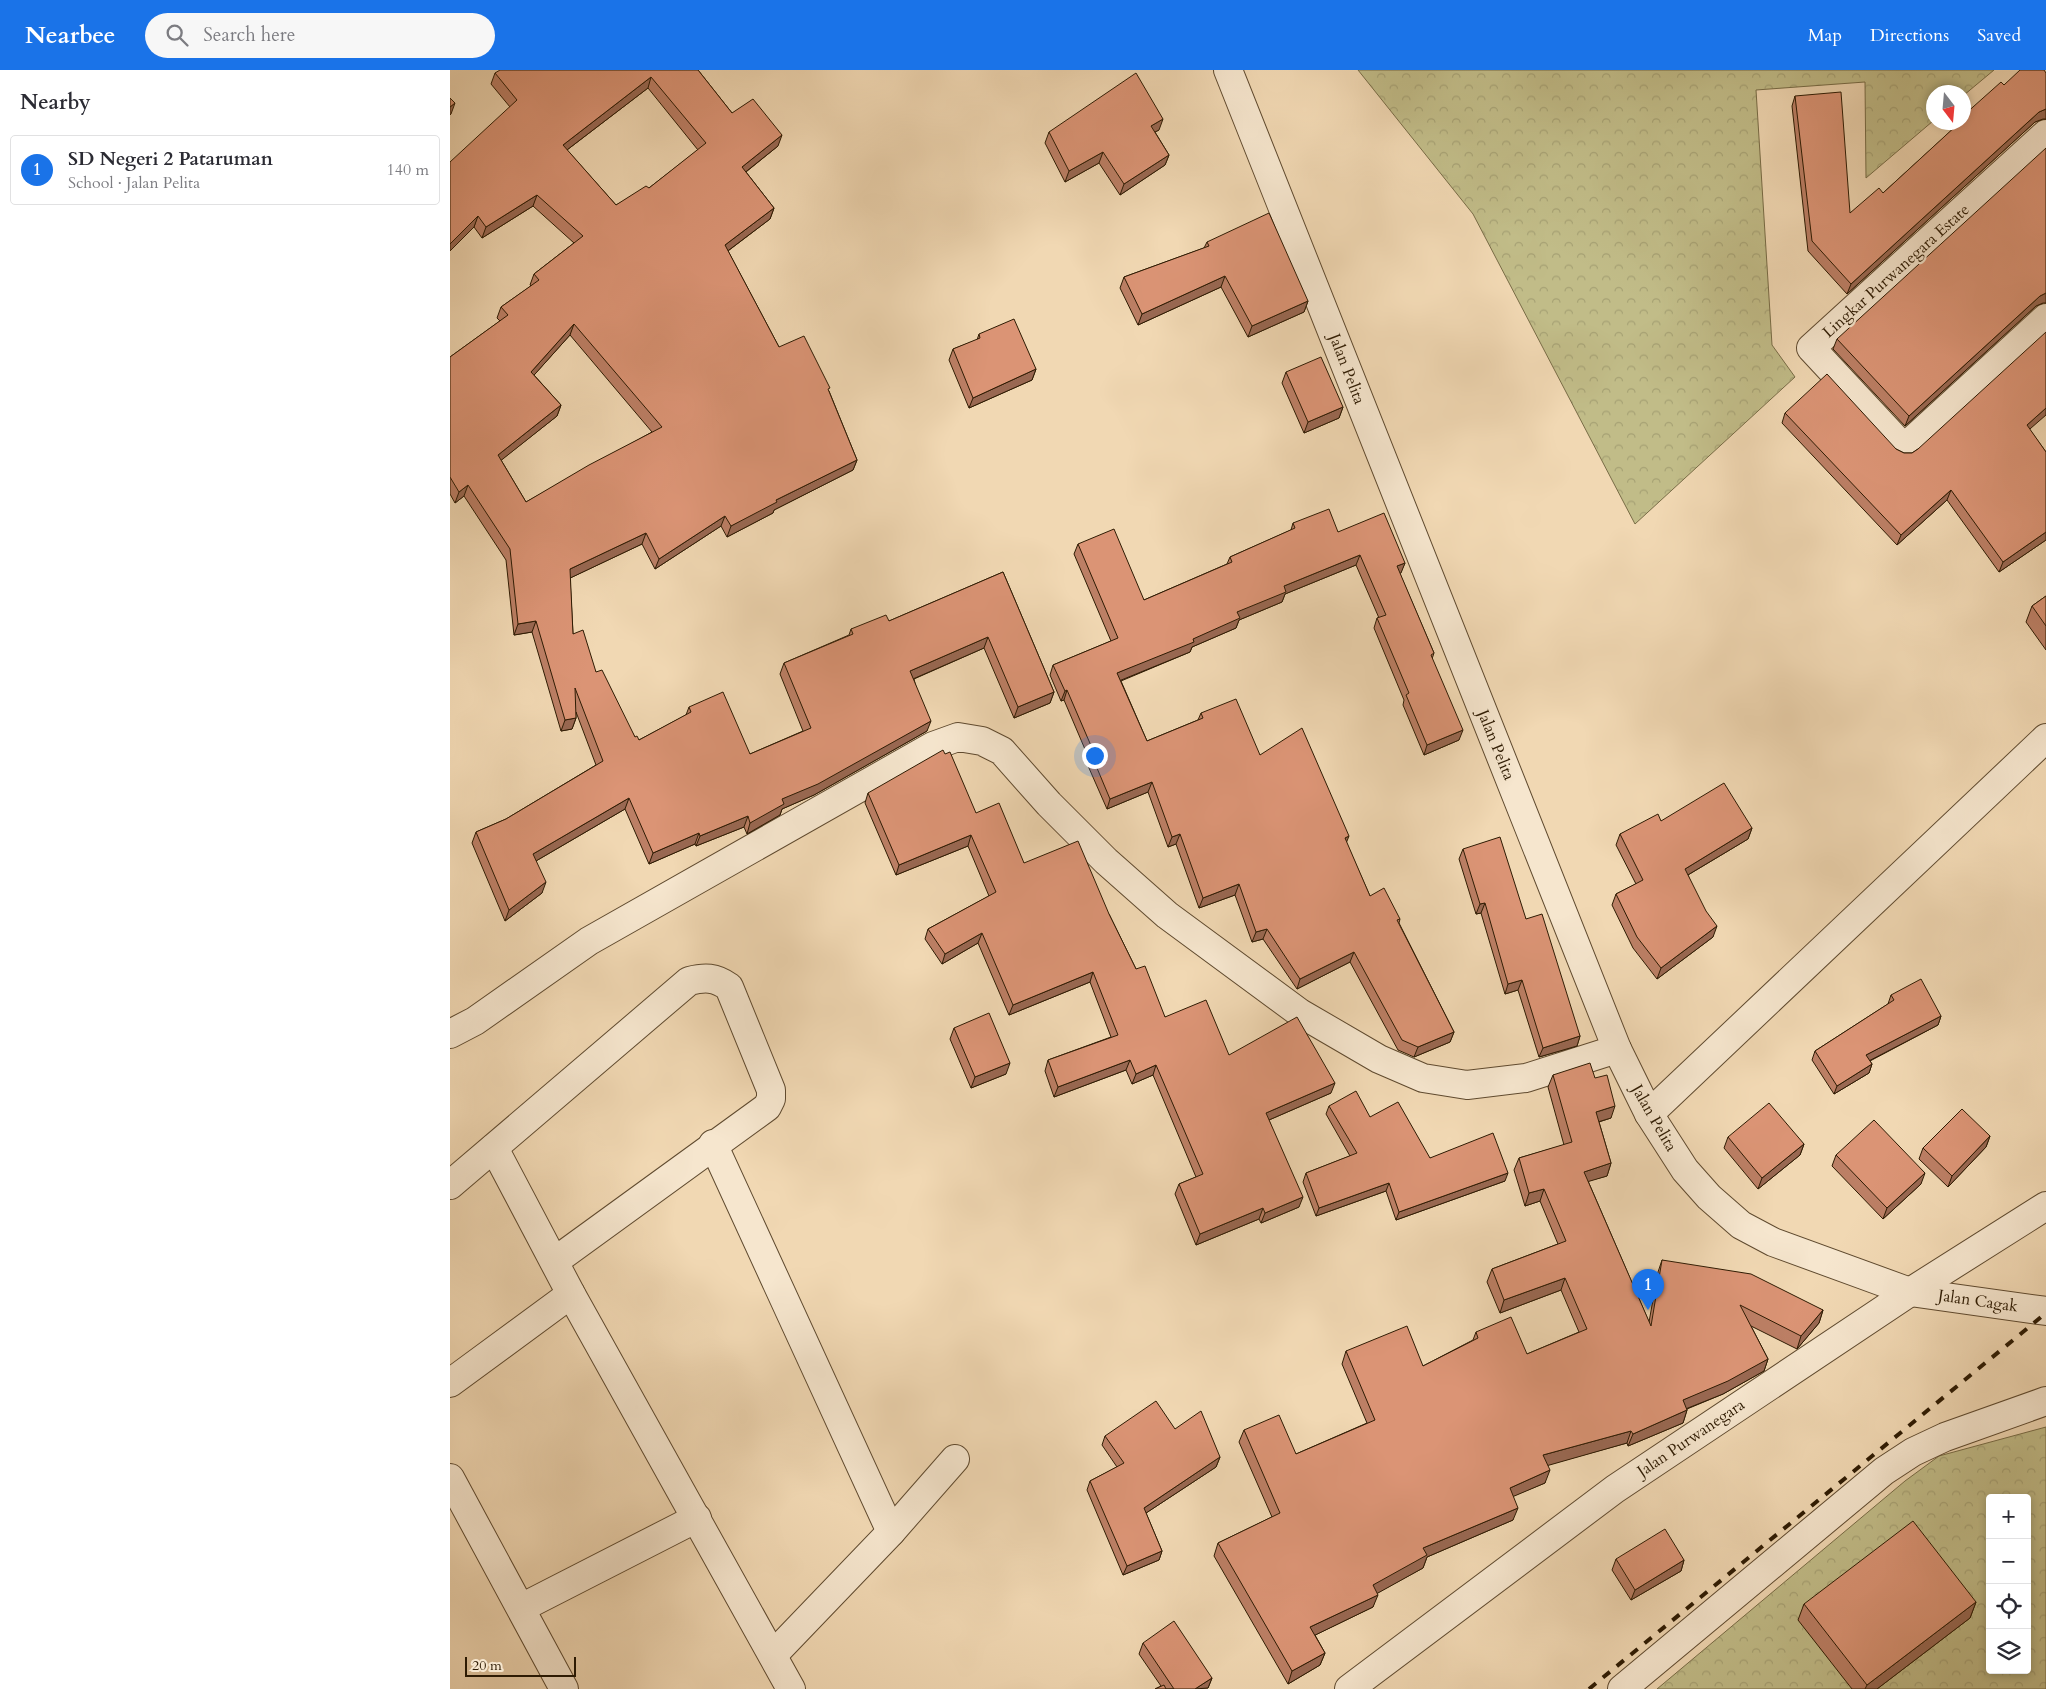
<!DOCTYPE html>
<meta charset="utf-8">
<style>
body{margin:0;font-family:Cardo,serif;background:#f7f7f7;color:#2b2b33}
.controls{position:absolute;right:15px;bottom:15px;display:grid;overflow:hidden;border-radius:5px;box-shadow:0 2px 8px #0003}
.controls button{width:45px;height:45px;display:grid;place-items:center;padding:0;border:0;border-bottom:1px solid #e1e1e2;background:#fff;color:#2b2b33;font:25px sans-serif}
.compass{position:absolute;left:1476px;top:15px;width:45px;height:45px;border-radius:50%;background:#fff;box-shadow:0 2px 8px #0003;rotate:164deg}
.scale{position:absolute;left:15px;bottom:12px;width:111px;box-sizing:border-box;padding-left:5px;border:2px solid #2e1b03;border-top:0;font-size:14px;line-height:18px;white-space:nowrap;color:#2e1b03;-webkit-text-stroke:4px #f6e6ce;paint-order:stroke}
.you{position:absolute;left:644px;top:685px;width:18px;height:18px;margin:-12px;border:4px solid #fff;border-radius:50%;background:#1a73e8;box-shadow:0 0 0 8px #1a73e833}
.badge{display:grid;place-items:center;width:32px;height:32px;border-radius:50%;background:#1a73e8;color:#fff;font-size:16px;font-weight:700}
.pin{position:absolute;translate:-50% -41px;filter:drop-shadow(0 1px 2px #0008)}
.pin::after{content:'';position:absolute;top:26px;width:18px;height:15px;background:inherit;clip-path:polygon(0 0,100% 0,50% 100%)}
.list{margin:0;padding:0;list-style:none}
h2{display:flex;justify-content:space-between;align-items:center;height:65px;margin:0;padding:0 20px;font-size:21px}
h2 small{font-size:16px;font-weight:400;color:#7c7c81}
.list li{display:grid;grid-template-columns:32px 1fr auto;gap:15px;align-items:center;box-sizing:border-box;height:70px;margin:0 10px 10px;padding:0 10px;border:1px solid #e1e1e2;border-radius:5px}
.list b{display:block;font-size:19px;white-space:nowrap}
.list p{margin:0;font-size:16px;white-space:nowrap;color:#7c7c81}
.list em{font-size:16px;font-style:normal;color:#7c7c81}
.icon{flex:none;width:28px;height:28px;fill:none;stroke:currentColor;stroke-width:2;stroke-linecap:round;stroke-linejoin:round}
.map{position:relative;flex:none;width:1596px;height:1619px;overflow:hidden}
header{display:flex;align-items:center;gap:30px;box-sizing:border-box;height:70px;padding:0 25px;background:#1a73e8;color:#fff}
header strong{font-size:24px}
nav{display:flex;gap:28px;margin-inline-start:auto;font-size:18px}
.search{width:350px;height:45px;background:#f7f7f7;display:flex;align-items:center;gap:12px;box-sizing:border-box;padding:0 18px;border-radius:28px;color:#7c7c81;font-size:19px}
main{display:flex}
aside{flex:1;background:#fff}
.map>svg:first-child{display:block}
.forest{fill:url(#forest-crowns);stroke:#786c46;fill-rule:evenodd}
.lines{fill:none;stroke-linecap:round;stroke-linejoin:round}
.minor-casing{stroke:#5f4a2f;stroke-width:30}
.minor{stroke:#f6e6ce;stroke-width:28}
.rail{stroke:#2e1b03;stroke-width:4;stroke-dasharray:9 9;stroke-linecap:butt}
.wall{fill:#bc7f65;stroke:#2e1b03;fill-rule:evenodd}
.shaded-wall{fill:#996852;stroke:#2e1b03}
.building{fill:#db9475;stroke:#2e1b03;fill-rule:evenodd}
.labels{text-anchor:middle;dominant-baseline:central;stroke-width:4.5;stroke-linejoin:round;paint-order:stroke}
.street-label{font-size:16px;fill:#2e1b03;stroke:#f6e6ce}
</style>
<header>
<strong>Nearbee</strong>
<div class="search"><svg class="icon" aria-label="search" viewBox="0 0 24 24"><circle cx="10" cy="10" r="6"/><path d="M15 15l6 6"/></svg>Search here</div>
<nav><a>Map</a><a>Directions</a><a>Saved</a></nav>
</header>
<main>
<aside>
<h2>Nearby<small></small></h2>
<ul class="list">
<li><span class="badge">1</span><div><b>SD Negeri 2 Pataruman</b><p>School · Jalan Pelita</p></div><em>140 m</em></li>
</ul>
</aside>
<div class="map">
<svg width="1596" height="1619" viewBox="0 0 1596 1619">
<defs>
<pattern id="forest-crowns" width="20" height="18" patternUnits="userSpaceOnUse" patternTransform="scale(1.25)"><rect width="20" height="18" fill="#c1bc88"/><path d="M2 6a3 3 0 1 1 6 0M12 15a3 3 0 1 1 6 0" fill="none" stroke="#a6a174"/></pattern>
</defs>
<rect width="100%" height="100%" fill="#f1d8b3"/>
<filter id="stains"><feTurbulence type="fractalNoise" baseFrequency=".004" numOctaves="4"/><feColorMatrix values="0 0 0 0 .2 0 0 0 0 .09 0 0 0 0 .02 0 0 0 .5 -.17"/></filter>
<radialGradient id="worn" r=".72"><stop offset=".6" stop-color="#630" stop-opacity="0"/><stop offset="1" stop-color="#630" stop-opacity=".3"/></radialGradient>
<g class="forest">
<polygon points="908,0 1544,0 1514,25 1514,22 1484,22 1483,51 1416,108 1415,12 1306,20 1322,275 1345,307 1185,454 1023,144"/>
<path d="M1596 1357V1619H1207L1455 1411 1489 1386ZM1540 1428H1577V1600H1540Z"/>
</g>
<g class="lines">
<defs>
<g id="minor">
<polyline points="778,0 1167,979 1199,1044 1235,1100 1259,1127 1291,1155 1323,1172 1460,1222 1596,1241"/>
<polyline points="1596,64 1361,278 1454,378 1596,248"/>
<polyline points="0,964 25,951 139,871 483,676 508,667 532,671 552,681 599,734 656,791 717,845 850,943 929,989 973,1008 1017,1015 1076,1008 1167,979"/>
<polyline points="1199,1044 1596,668"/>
<polyline points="263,1074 441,1462"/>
<polyline points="44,1078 121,1224 341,1619"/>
<path d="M0 1115 239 911C255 907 265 907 279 917L321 1020V1029L317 1037 105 1191"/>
<polyline points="0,1313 121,1224"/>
<polyline points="0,1408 114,1619"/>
<polyline points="71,1538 247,1448"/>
<polyline points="323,1585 441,1462 505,1389"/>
<polyline points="899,1619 1165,1419 1460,1222 1596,1136"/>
<polyline points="1172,1619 1434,1401 1463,1382 1495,1367 1596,1331"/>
</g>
</defs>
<use href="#minor" class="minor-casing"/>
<use href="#minor" class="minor"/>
<polyline class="rail" points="1139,1619 1596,1243"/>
</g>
<g class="wall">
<path d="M248 0 282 43 328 76 296 102 324 138 320 149 278 181 329 277 379 321 407 390 403 400 324 440 323 443 277 467 271 456 205 499 192 474 120 508 123 564 185 667 189 670 236 645 239 637 300 684 353 661 330 604 334 593 399 565 401 559 439 551 553 502 604 622 600 633 564 648 534 578 464 609 477 661 364 725 332 739 330 745 297 764 294 757 246 776 245 774 199 794 175 739 86 791 92 823 55 851 22 773 26 762 56 749 146 695 126 642V648L122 659 111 661 82 562 64 565 56 490 14 426 5 433 0 424V287L50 251 47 248 51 237 81 216 80 215 84 204 124 173 83 136 32 168 24 157 60 37 41 14 45 3ZM198 18 248 80 199 118 166 135 117 80ZM120 265 202 362 76 432 51 390 107 346 111 335 84 305Z"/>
<polygon points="1596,3 1596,49 1593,49 1585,52 1397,224 1358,181 1342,36 1345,26 1400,143 1433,123 1503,59 1505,53 1554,15"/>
<polygon points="709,60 705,62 719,85 715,95 670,125 649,93 615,112 595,73 599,62"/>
<polygon points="757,172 858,231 854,242 798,267 771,217 688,255 670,218 674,207 754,178"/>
<polygon points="1593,233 1586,236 1455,356 1383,279 1387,269"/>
<polygon points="529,264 586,299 582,310 519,338 499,290 503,279 527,270"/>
<polygon points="836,302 893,337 889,348 854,363 832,313"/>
<polygon points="1335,343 1446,379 1454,383 1462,383 1468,379 1580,360 1596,382 1596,470 1549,502 1497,430 1447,475 1332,353"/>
<polygon points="843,453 888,462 955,493 950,504 984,583 982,589 1009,670 974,685 953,635 954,630 924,558 927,548 929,548 906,495 835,524 832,532 789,550 786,558 742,577 740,582 671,611 697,671 748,650 751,643 810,685 896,772 920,826 950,849 949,853 1004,962 1000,972 964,987 948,980 900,892 847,919 813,869 802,872 785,825 749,838 726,774 718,777 698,722 657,739 635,689 637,684 614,630 611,631 600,605 603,595 661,571 624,484 628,474 694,530 777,494 780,487 841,460"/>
<polygon points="1596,526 1596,580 1576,552 1582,536"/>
<polygon points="418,723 526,743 574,793 659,844 686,899 715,947 779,985 881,1023 819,1050 849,1137 811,1153 809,1149 746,1175 725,1124 729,1114 746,1107 703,1005 682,1014 676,1000 604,1027 595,1001 598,990 661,967 640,912 559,945 528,873 492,894 475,869 478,859 539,826 518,776 446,805 415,733"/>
<polygon points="1211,751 1302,758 1298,769 1238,805 1263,867 1207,909 1183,878 1162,835 1166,824 1186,814 1166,775 1170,764"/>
<polygon points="1013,779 1076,849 1130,966 1127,976 1089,987 1068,920 1055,924 1031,843 1026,844 1009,789"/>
<polygon points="1441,925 1491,946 1488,955 1420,991 1422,994 1419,1003 1384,1024 1362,990 1365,981 1438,934"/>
<polygon points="504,958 556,1004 521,1018 500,969"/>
<polygon points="1103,1005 1145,1008 1161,1048 1149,1052 1161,1093 1157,1106 1138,1111 1199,1252 1208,1202 1212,1190 1373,1240 1369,1253 1347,1279 1301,1256 1318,1289 1314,1301 1273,1324 1237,1339 1237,1340 1233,1353 1178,1376 1177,1373 1097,1395 1095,1413 1063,1426 1063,1450 977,1487 973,1498 927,1523 923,1537 865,1565 875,1583 870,1595 838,1614 764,1486 768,1473 822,1447 789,1372 794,1360 846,1384 917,1353 892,1294 896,1281 973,1296 1023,1270 1026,1262 1077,1284 1129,1262 1111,1220 1050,1243 1037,1212 1042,1199 1108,1174 1090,1131 1075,1136 1064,1100 1069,1088 1114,1075 1098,1017"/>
<polygon points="879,1036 920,1047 980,1088 1055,1111 946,1150 936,1121 866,1146 853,1112 856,1103 900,1086 876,1044"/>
<polygon points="1540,1066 1536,1077 1498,1117 1469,1089 1473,1078"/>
<polygon points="1278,1067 1354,1074 1350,1085 1308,1119 1274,1078"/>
<polygon points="1386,1085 1471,1114 1433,1149 1382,1096"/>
<polygon points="725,1359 770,1387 766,1397 696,1443 712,1481 709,1490 673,1505 637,1420 640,1411 667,1397 652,1375 655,1366"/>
<polygon points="1166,1489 1234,1490 1231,1501 1181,1530 1162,1500"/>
<polygon points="1526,1532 1520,1548 1427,1619 1402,1619 1348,1550 1354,1534"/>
<polygon points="693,1573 762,1608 758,1618 705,1619 711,1616 689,1584"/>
</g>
<g class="shaded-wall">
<polygon points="201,7 198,18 109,86 113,75"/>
<polygon points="5,33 1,44 0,45 0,37"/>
<polygon points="1596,39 1596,49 1593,49 1585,52 1397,224 1401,214 1589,42"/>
<polygon points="713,49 709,60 697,66 701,56"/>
<polygon points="332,65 328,76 288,108 292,97"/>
<polygon points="653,82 649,93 615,112 619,101"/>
<polygon points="719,85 715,95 670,125 674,114"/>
<polygon points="87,125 83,136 32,168 36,157"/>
<polygon points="324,138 320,149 271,186 275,175"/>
<polygon points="28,146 24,157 0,181 0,174"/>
<polygon points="775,206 771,217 688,255 692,244"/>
<polygon points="1596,223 1596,233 1593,233 1586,236 1455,356 1459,346 1590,226"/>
<polygon points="858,231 854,242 798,267 802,256"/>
<polygon points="124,254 120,265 77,313 81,302"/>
<polygon points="586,299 582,310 519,338 523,328"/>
<polygon points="111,335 107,346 44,396 48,385"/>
<polygon points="893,337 889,348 854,363 858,352"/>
<polygon points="1596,338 1596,345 1573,365 1577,355"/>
<polygon points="407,390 403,400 324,440 323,443 277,467 281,456 326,430"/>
<polygon points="18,415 14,426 5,433 9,422"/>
<polygon points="1501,420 1497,430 1447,475 1451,465"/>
<polygon points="275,446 271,456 205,499 209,489"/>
<polygon points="1596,462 1596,470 1549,502 1553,492"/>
<polygon points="196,463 192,474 116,510 120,499"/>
<polygon points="910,485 906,495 835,524 832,532 789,550 786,558 742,577 740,582 664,613 667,603 743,569 787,542 834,516"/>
<polygon points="955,493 951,503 943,506 947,496"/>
<polygon points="86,551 82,562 64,565 68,554"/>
<polygon points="538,567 534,578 456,612 460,601"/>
<polygon points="617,620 614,630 611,631 615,621"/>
<polygon points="604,622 600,633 564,648 568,637"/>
<polygon points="126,648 122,659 111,661 115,650"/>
<polygon points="481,651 477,661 364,725 332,739 330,745 297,764 300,753 332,729"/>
<polygon points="1013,660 1009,670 974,685 977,675"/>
<polygon points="702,712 698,722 657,739 660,729"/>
<polygon points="179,728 175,739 79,795 83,784"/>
<polygon points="298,746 294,757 246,776 250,766"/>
<polygon points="1302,758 1298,769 1231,809 1235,799"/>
<polygon points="249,763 245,774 199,794 203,783"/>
<polygon points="730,764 726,774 718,777 722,767"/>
<polygon points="521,765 518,776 446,805 449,795"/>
<polygon points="899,766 895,776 895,768"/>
<polygon points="96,812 92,823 55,851 59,840"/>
<polygon points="789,814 785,825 749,838 753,828"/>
<polygon points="1035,833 1031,843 1026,844 1030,834"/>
<polygon points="1267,856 1263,867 1207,909 1211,898"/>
<polygon points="817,859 813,869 802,872 806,862"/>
<polygon points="532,863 528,873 492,894 495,884"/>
<polygon points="904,882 900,892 847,919 850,909"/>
<polygon points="643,902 640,912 559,945 563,935"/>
<polygon points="1072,910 1068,920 1055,924 1058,914"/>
<polygon points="1491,946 1488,955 1413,994 1416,985"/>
<polygon points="1004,962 1000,972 964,987 968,977"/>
<polygon points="1130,966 1127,976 1089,987 1093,978"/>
<polygon points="680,990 676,1000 604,1027 608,1017"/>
<polygon points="560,993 556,1004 521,1018 525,1007"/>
<polygon points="1422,994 1419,1003 1384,1024 1387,1016"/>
<polygon points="706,995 703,1005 682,1014 686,1004"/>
<polygon points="885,1013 881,1023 812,1053 816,1043"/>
<polygon points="1165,1036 1161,1048 1141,1054 1146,1042"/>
<polygon points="1540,1066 1536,1077 1498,1117 1502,1106"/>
<polygon points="1354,1074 1350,1085 1308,1119 1312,1108"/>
<polygon points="1161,1093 1157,1106 1130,1114 1134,1102"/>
<polygon points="1058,1103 1055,1111 946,1150 949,1142"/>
<polygon points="1475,1103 1471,1114 1433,1149 1437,1138"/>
<polygon points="939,1113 936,1121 866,1146 869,1138"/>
<polygon points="1094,1119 1090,1131 1075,1136 1079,1123"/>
<polygon points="853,1127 849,1137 811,1153 815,1143"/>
<polygon points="813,1138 809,1149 746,1175 750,1164"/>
<polygon points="1115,1208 1111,1220 1050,1243 1054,1230"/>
<polygon points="1373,1240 1369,1253 1347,1279 1351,1266"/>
<polygon points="1318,1289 1314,1301 1273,1324 1228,1342 1233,1330"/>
<polygon points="1237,1340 1233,1353 1178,1376 1183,1364"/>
<polygon points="1181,1361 1177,1373 1089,1398 1093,1385"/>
<polygon points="770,1387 766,1397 690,1447 694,1438"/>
<polygon points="1100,1400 1095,1413 1055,1430 1060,1418"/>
<polygon points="1068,1438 1063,1450 977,1487 973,1498 919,1528 923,1515 973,1478"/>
<polygon points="712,1481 709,1490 673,1505 677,1496"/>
<polygon points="1234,1490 1231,1501 1181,1530 1185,1520"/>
<polygon points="928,1525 923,1537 855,1570 860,1557"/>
<polygon points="1526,1532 1520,1548 1427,1619 1415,1619 1417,1615"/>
<polygon points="875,1583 870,1595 838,1614 842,1601"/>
<polygon points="762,1608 758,1618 745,1619"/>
</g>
<g class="building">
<path d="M50 0H248L282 43 303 29 332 65 292 97 324 138 275 175 329 277 354 266 380 318 378 319 407 390 326 430 327 432 281 456 275 446 209 489 196 463 120 499 123 564 133 560 146 602 152 600 185 667 187 666 189 670 241 642 239 637 273 622 300 684 361 658 334 593 403 564 401 559 436 545 439 551 553 502 604 622 568 637 538 567 460 601 481 651 368 714 332 729 334 734 300 753 298 746 250 766 249 763 203 783 179 728 83 784 96 812 59 840 26 762 56 749 153 691 125 618 126 648 115 650 86 551 68 554 60 479 18 415 9 422 0 407V287L58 245 51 237 89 210 84 204 133 166 87 125 36 157 28 146 0 174V92L67 30 45 3ZM201 7 256 73 199 118 196 116 166 135 113 75ZM124 254 212 357 139 395 76 432 48 385 111 335 81 302Z"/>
<polygon points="1570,0 1594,0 1596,3 1596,39 1589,42 1401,214 1362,171 1345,26 1391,22 1400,143 1429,118 1433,123 1507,55 1505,53 1514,52 1514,45 1551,12 1554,15"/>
<polygon points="686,3 713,49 701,56 719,85 674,114 653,82 619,101 599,62"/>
<polygon points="0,28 5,33 0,37"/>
<polygon points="1596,78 1596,223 1590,226 1459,346 1387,269"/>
<polygon points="819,143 858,231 802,256 775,206 692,244 674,207 759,176 757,172"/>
<polygon points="564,249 586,299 523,328 503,279 530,268 529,264"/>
<polygon points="1596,262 1596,338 1577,355 1596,382 1596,462 1553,492 1501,420 1451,465 1335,343 1377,304 1446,379 1454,383 1462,383 1468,379"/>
<polygon points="871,287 893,337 858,352 836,302"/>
<polygon points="879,439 888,462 934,443 955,493 947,496 984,583 981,585 1013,660 977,675 956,625 959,623 927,548 936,545 910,485 834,516 836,522 787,542 790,548 743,569 744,572 667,603 697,671 753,648 751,643 786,629 810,685 852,658 899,766 895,768 920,826 934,818 950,849 947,850 1004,962 968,977 952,970 904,882 850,909 817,859 806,862 789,814 753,828 730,764 722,767 702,712 660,729 639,679 642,678 617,620 615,621 603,595 668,568 628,474 664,459 694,530 782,492 780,487 845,458 843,453"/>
<polygon points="1596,526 1596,556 1582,536"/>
<polygon points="493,680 495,684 500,682 526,743 549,733 574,793 628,771 659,844 686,899 695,896 715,947 756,930 779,985 847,947 885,1013 816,1043 853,1127 815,1143 813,1138 750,1164 729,1114 753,1104 706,995 686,1004 680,990 608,1017 598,990 668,965 643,902 563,935 532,863 495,884 478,859 546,822 521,765 449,795 418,723"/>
<polygon points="1274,713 1302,758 1235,799 1256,841 1267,856 1211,898 1187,867 1166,824 1193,810 1170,764 1208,744 1211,751"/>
<polygon points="1050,767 1076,849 1092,844 1130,966 1093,978 1072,910 1058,914 1035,833 1030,834 1013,779"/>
<polygon points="1471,909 1491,946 1416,985 1422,994 1387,1016 1365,981 1444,930 1441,925"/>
<polygon points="539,943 560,993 525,1007 504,958"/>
<polygon points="1140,993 1145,1008 1157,1005 1165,1036 1146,1042 1161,1093 1134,1102 1201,1256 1212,1190 1301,1204 1373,1240 1351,1266 1290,1235 1318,1289 1278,1311 1233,1330 1237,1340 1183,1364 1181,1361 1093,1385 1100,1400 1060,1418 1068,1438 973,1478 977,1485 923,1515 928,1525 860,1557 875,1583 842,1601 768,1473 830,1443 794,1360 829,1345 846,1384 925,1350 896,1281 957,1256 973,1296 1028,1268 1026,1262 1061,1247 1077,1284 1137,1259 1115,1208 1054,1230 1042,1199 1116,1171 1094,1119 1079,1123 1069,1088 1122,1072 1103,1005"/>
<polygon points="906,1021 920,1047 948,1032 980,1088 1043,1063 1058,1103 949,1142 939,1113 869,1138 856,1103 907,1083 879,1036"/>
<polygon points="1319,1033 1354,1074 1312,1108 1278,1067"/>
<polygon points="1512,1039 1540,1066 1502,1106 1473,1078"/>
<polygon points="1424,1050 1475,1103 1437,1138 1386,1085"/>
<polygon points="706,1331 725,1359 751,1341 770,1387 694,1438 712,1481 677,1496 640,1411 674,1393 655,1366"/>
<polygon points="1463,1451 1526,1532 1417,1615 1354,1534"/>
<polygon points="1215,1459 1234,1490 1185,1520 1166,1489"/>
<polygon points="724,1551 762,1608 745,1619 724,1619 693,1573"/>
<polygon points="714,1615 716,1619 705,1619"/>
</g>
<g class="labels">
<g class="street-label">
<text transform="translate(1446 201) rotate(-42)">Lingkar Purwanegara Estate</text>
<text transform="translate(897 299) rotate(69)">Jalan Pelita</text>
<text transform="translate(1046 675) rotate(68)">Jalan Pelita</text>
<text transform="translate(1204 1048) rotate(60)">Jalan Pelita</text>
<text transform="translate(1528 1231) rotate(8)">Jalan Cagak</text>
<text transform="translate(1241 1368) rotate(-34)">Jalan Purwanegara</text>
</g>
</g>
<rect width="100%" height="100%" filter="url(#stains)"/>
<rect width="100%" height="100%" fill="url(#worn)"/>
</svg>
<div class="controls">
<button>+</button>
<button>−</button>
<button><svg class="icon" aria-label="locate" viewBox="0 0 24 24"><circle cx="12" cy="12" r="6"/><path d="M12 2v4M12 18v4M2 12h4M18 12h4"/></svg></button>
<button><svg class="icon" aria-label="layers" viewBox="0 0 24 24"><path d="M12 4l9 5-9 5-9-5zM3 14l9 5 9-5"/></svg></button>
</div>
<svg class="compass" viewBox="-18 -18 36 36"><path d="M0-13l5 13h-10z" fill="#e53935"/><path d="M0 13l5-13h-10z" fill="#7c7c81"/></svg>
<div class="scale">20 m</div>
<div class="you"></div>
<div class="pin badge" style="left:1198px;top:1240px">1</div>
</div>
</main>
